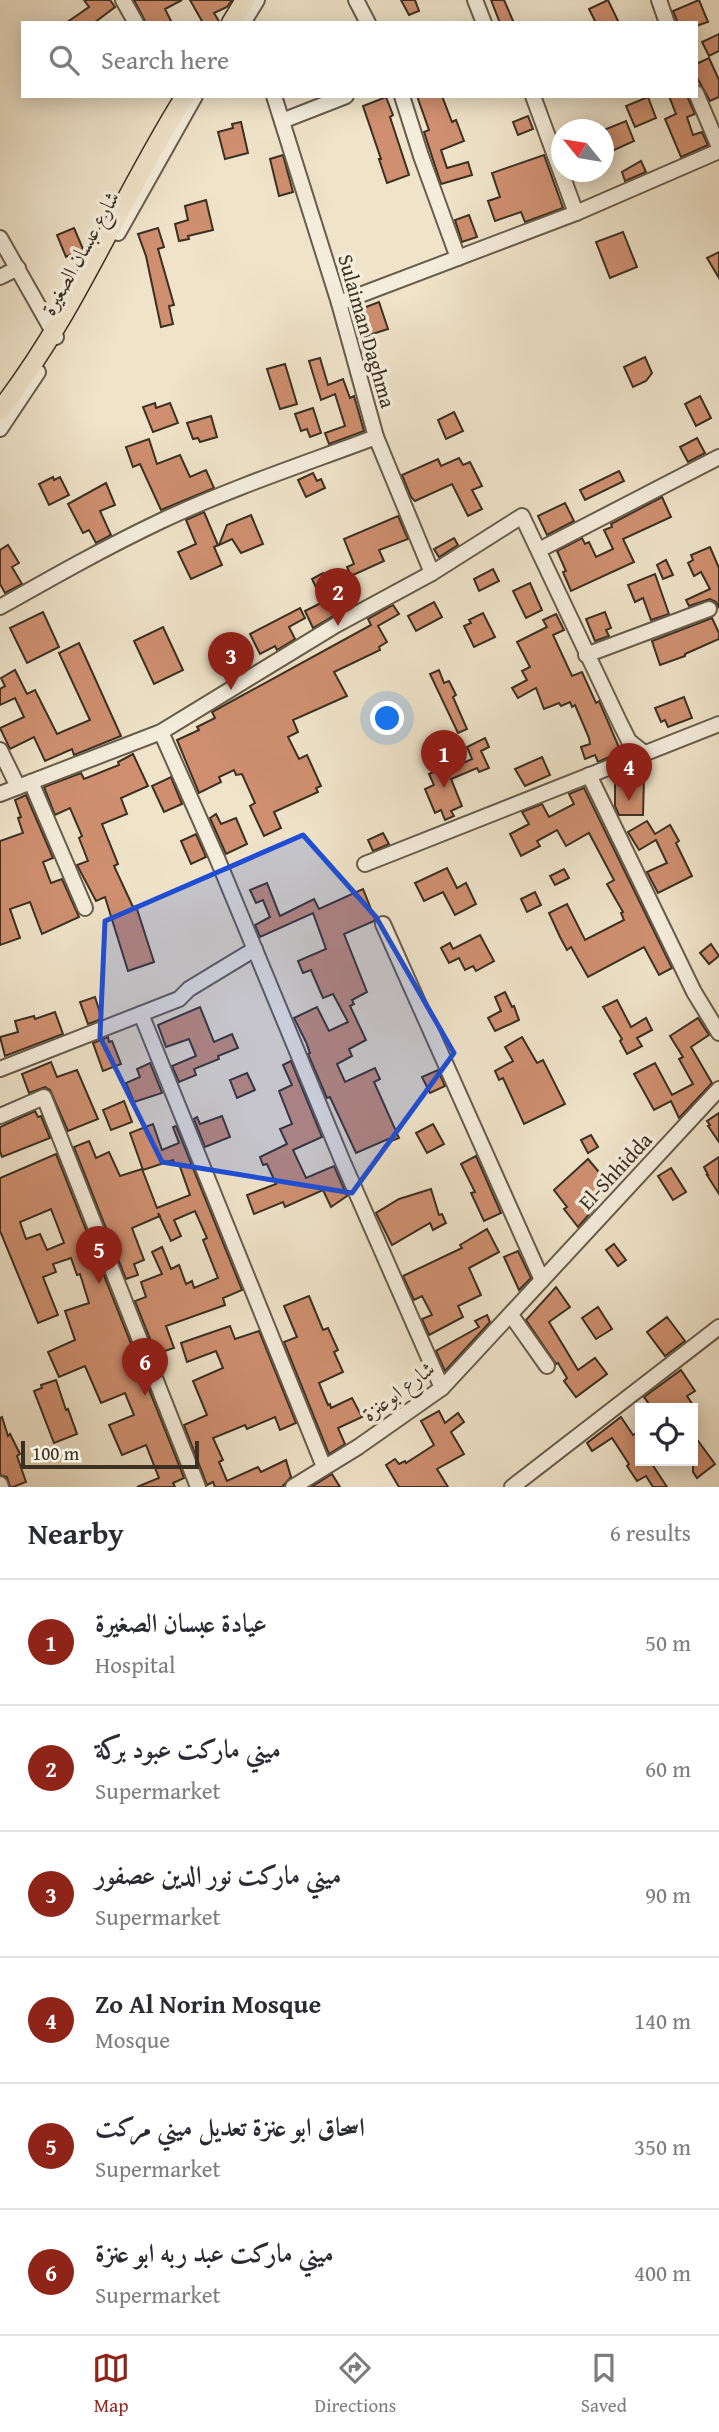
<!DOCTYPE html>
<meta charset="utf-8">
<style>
body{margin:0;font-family:"Gentium Book Plus",Amiri,serif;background:#f2f2f3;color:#2b2b33}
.controls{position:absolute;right:21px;bottom:21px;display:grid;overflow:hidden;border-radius:0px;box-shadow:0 4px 18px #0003}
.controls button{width:63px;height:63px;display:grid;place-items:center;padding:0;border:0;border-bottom:2px solid #e1e1e2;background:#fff;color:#2b2b33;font:35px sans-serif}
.compass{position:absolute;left:551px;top:119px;width:63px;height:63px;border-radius:50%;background:#fff;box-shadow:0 4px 18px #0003;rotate:300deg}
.scale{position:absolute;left:21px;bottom:18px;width:178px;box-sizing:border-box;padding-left:7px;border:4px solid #3b3022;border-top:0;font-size:19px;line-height:24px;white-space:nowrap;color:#3b3022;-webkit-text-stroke:5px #f5eddc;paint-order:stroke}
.you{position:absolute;left:388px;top:719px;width:24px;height:24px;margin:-18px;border:5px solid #fff;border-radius:50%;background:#1a73e8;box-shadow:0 0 0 10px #1a73e833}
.badge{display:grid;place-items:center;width:46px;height:46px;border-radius:50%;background:#8f2418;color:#fff;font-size:23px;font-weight:700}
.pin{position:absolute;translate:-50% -58px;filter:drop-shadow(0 2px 4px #0008)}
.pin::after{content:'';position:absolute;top:37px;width:24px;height:21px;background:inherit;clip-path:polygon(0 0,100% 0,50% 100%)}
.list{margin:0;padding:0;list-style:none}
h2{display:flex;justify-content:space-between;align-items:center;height:91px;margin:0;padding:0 28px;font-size:30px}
h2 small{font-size:23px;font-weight:400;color:#7c7c81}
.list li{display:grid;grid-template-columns:46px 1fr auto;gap:21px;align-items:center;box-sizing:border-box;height:126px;padding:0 28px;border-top:2px solid #e1e1e2}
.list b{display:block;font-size:26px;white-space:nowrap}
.list p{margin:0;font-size:23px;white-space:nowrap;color:#7c7c81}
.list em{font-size:23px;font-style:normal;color:#7c7c81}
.icon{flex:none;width:38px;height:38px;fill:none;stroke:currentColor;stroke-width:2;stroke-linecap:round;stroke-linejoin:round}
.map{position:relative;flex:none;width:719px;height:1487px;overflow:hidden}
.search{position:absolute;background:#fff;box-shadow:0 4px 18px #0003;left:21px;right:21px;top:21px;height:77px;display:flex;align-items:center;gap:18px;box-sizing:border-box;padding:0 24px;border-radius:0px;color:#7c7c81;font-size:26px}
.sheet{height:847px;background:#fff}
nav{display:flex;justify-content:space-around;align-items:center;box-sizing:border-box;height:98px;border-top:2px solid #e1e1e2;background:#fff;font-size:19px;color:#7c7c81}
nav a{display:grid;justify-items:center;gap:4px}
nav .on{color:#8f2418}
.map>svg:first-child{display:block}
.building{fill:#cf8f70;stroke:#3b3022;stroke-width:2;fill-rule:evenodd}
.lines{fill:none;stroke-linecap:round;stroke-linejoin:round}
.minor-casing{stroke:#685d4c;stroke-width:18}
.major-casing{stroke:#3b3022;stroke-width:21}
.minor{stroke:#f5eddc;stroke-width:14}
.major{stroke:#efe3c9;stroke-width:18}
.marked{fill:#1d4ed8;fill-opacity:0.2;stroke:#1d4ed8;stroke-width:5;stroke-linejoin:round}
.labels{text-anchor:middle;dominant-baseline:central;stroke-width:7;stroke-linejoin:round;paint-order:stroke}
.street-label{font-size:21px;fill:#3b3022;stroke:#f5eddc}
</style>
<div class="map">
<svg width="719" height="1487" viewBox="0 0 719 1487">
<rect width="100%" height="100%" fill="#efe3c9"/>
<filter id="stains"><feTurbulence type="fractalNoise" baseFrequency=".00286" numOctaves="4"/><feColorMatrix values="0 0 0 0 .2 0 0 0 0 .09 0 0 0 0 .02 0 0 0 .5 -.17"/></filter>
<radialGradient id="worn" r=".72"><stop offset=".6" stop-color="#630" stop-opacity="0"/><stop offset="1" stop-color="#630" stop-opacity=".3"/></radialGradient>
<g class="building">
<polygon points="84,0 110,0 115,7 94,23 66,23 89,7"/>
<polygon points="134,0 182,0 165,9 172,23 146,23"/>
<polygon points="190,0 232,0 227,7 214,13 220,23 203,23"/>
<polygon points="401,0 415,0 419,11 409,15"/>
<polygon points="491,0 504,0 514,23 500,23"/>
<polygon points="608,0 619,23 596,23 589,9"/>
<polygon points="699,0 708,22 696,26 696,23 678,23 673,11"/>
<polygon points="719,34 719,51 709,56 702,42"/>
<polygon points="709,58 719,80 719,97 710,101 696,76 696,64"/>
<polygon points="417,96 442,96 452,122 456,120 464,141 441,150 447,168 468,162 472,175 441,184 424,132 429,130"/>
<polygon points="669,96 687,96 695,114 687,117 693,135 702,132 708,145 681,157 665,119 676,114"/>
<polygon points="386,97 393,115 390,117 409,175 387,183 379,159 381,159 363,106"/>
<polygon points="648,97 656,118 635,127 626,106"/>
<polygon points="528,116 533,129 518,135 513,122"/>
<polygon points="626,121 634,141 612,151 607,140 604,142 604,130"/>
<polygon points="241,122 248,153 225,159 218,132 233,128 232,124"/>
<polygon points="283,155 293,192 279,196 270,159"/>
<polygon points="544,155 563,208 525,222 521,212 495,221 488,201 500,197 492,173"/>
<polygon points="641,161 646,172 625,181 622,172"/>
<polygon points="206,200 213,230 188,236 189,239 179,241 175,224 188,220 185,206"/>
<polygon points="469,215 477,237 462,242 455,220"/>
<polygon points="74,228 83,249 66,257 57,235"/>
<polygon points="158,228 164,247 158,249 174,305 169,306 173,324 161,327 146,256 138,234"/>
<polygon points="623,232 637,267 610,278 596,242"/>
<polygon points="719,252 719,278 707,258"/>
<polygon points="379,302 388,329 363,337 358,314 363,308"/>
<polygon points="645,357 652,373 646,381 633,387 624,367"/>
<polygon points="320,358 328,385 343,379 350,398 354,396 364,431 329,444 325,433 345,426 335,394 321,400 309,361"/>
<polygon points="285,364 297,404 280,409 267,369"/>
<polygon points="700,396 711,418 696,426 685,404"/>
<polygon points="155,403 156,408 170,403 178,423 153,432 143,407"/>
<polygon points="313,408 321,433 310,437 307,429 301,431 295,414"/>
<polygon points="454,412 463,431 446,439 438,420"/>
<polygon points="211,416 217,437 200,442 198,438 193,439 187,423"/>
<polygon points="697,438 705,453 688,462 680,447"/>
<polygon points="149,439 157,464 180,455 190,477 206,470 214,488 161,510 140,464 133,467 126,447"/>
<polygon points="459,458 463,465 470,462 482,486 472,490 482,509 468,516 452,484 415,501 411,497 402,475 438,459 441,466"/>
<polygon points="619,471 624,481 585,500 580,490"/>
<polygon points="313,473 317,481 321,479 325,488 306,497 298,480"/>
<polygon points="53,477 54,480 60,477 69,495 49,505 39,484"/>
<polygon points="106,483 115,505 100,511 111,535 96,543 89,530 83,533 68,504"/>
<polygon points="662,497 671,517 623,539 634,562 571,591 563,572 566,571 557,551 582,538 585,544 589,542 596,557 613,549 604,530 612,527 611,524"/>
<polygon points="565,503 574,521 547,535 538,516"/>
<polygon points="204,512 218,545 214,547 222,565 191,579 178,552 196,544 186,520"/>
<polygon points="251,515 263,544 241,553 232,539 219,545 227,525"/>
<polygon points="398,516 408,539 379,550 384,561 351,576 347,567 354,564 344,539"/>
<polygon points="454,538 458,545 439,557 434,549"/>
<polygon points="8,545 19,563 12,567 22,584 5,593 0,584 0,550"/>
<polygon points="710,547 719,568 719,608 716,602 710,599 689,606 686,600 710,589 701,572 694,576 688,563 693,560 691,555"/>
<polygon points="666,560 673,575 663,579 657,565"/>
<polygon points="493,569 499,581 479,591 474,579"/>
<polygon points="323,573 342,611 313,628 305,611 323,602 312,579"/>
<polygon points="655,574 669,614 651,620 643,598 635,602 628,585"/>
<polygon points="530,583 542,610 526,618 513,591"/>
<polygon points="434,602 442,617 416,631 408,616"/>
<polygon points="393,605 399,614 378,626 387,642 379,647 380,650 334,672 347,696 293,720 298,732 288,737 299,759 307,755 321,786 316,788 318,792 274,812 281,828 264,836 250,806 255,803 242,774 236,775 234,770 219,777 221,782 199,793 177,740 199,730 197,727 215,718 212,712 371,625 368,619"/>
<polygon points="300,608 305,618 289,627 295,639 277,650 275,646 260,654 250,634"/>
<polygon points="43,612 59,647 27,663 10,628"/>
<polygon points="605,612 611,628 606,630 609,636 595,641 586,619"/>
<polygon points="483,613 495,637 474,647 464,626 471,623 469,620"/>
<polygon points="556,614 564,630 553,635 572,676 582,672 596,703 599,701 621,752 598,762 595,755 585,759 581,747 590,744 589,738 575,705 572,707 570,702 561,706 559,703 544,709 536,688 518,698 512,688 527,680 522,671 530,667 517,642 547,627 543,620"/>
<polygon points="712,618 719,633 719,639 685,654 685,656 660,665 652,641"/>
<polygon points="163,627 183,670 154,684 134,641"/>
<polygon points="79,643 121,736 74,755 72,749 45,761 34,737 10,749 0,728 24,717 15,698 0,705 0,689 5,686 1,678 15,670 27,694 35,690 57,734 90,720 59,653"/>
<polygon points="439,670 444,683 449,681 456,695 453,697 467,729 458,733 430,674"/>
<polygon points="684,697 692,718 668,727 665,720 661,722 655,708"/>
<polygon points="485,738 489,747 481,751 489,768 479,772 477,768 451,779 462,806 451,811 454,816 445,820 441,810 435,813 425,789 434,785 429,774 440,769 442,773 472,759 467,747"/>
<polygon points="133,754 148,786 121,798 127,814 102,824 118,864 114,866 133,907 136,906 154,962 128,971 105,897 96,901 77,865 88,861 79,838 82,836 70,808 55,815 44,787 81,773 84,779 119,765 118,762"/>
<polygon points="542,757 550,775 525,786 515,769"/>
<polygon points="171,777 182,804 164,812 152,786"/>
<polygon points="615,777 644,777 643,815 619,815 615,806"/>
<polygon points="584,788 672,968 659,975 644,947 588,977 571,947 567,950 560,937 549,913 567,904 585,940 624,920 621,913 623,912 607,884 614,880 589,833 566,846 557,830 537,841 540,846 521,856 510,834 529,824 522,812 542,804 549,817 574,804 569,794"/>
<polygon points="26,795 53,858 43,862 51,883 62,879 79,917 42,934 30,902 10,909 20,938 0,945 0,841 23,833 18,818 21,817 15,800"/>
<polygon points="216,814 221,824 236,818 247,844 226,854 210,818"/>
<polygon points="647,821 655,834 670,825 679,841 676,843 692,876 658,893 647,872 667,863 656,840 639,850 628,832"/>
<polygon points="383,833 389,844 373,851 368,840"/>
<polygon points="196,834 206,857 191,864 181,841"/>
<polygon points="447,868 457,888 466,883 476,904 455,915 443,892 424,901 415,883"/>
<polygon points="564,869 569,878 555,885 550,876"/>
<polygon points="267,883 280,916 314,899 319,909 363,889 375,919 374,921 344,934 367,992 352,1000 354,1004 350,1006 366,1040 349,1049 352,1056 337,1064 345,1082 375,1068 380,1079 374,1082 399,1138 389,1142 388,1139 356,1153 330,1097 327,1098 308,1054 310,1053 306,1042 294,1018 317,1007 329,1031 348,1022 333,994 323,998 311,970 303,973 298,961 326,949 313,913 260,937 255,925 270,917 263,900 256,903 250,890"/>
<polygon points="535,892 541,905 527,912 521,899"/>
<polygon points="480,935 494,961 476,971 473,966 465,970 459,958 449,963 441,948 450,943 453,949"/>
<polygon points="711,944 719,956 709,964 700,953"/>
<polygon points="505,992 512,1007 514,1006 519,1020 495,1031 488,1018 501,1011 495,997"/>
<polygon points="95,997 102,1019 88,1024 80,1002"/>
<polygon points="617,1000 631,1027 646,1018 652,1030 637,1038 642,1046 627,1054 620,1041 622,1039 603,1007"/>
<polygon points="200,1007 214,1042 232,1034 238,1048 218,1056 219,1059 194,1069 196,1075 179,1082 172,1066 196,1056 189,1039 166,1047 158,1025"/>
<polygon points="55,1012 63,1034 5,1056 0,1037 18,1032 15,1021 34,1016 35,1019"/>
<polygon points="698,1018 709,1035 691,1047 712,1083 679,1118 671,1101 654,1110 634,1074 655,1063 672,1095 693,1084 679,1059 683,1057 670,1036"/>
<polygon points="108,1037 109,1042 112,1041 121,1064 103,1071 93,1043"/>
<polygon points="522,1037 537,1063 543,1060 565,1104 524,1124 503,1078 499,1080 495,1071 513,1061 505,1047"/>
<polygon points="291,1061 322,1137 293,1150 306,1178 334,1166 347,1196 331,1207 323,1190 285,1207 283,1202 254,1214 247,1195 276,1184 267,1164 263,1165 260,1157 287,1144 280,1129 292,1124 279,1091 292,1085 283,1065"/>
<polygon points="51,1062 57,1077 77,1070 98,1119 68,1131 50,1090 45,1087 29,1093 22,1074"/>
<polygon points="150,1063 162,1093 134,1102 126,1083 140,1077 137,1069"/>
<polygon points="438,1070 445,1086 430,1093 422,1077"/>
<polygon points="247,1073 255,1090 237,1098 230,1080"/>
<polygon points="124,1101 132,1122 111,1130 103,1110"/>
<polygon points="35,1111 38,1117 41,1116 50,1138 2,1157 0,1151 0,1127"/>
<polygon points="719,1113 719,1142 708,1126 710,1125 707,1121"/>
<polygon points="222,1116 230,1137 205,1147 194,1119 197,1117 200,1124"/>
<polygon points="153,1124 162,1150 179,1143 173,1127 176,1126 242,1290 223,1298 225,1305 166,1326 174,1348 156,1354 135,1301 146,1297 141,1282 162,1274 152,1252 162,1247 171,1269 179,1265 186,1284 192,1281 194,1288 218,1278 203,1240 207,1238 195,1211 174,1220 181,1236 171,1241 158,1213 160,1216 132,1228 144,1260 134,1264 138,1275 126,1279 74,1147 89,1141 96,1158 109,1152 120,1176 142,1169 157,1208 190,1195 179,1164 175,1165 173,1160 143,1170 130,1133"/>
<polygon points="433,1124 444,1144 427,1153 416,1133"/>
<polygon points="591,1135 598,1147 588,1153 581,1140"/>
<path d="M56 1154 184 1478 173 1483 175 1487H137L159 1478 146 1445 122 1455 109 1425 134 1415 125 1393 101 1403 85 1366 59 1377 48 1352 75 1340 65 1311 89 1303 80 1274 77 1275 71 1258 53 1264 56 1272 43 1277 58 1315 38 1323 0 1231V1178ZM51 1209 64 1243 47 1250 40 1234 26 1239 20 1222Z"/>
<polygon points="476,1156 501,1213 484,1221 471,1193 475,1192 461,1164"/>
<polygon points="719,1157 719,1194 707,1175 708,1175 704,1167"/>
<polygon points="588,1159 609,1184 589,1201 594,1209 578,1227 564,1209 567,1207 554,1190"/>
<polygon points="671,1168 686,1192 673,1200 658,1176"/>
<polygon points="431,1189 439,1215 442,1214 446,1223 433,1230 430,1223 392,1245 376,1213 399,1199"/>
<polygon points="487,1229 499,1252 469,1268 481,1295 458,1306 463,1317 429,1335 422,1319 432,1315 422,1296 414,1300 403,1276 462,1248 460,1245"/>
<polygon points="614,1244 626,1260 618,1266 606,1250"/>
<polygon points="518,1251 531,1278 519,1290 504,1257"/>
<polygon points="556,1287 570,1307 549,1322 578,1370 595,1358 607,1374 576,1397 564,1381 567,1378 558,1363 556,1364 526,1320"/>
<polygon points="309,1296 323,1330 328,1328 338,1350 334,1352 343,1372 319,1383 328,1405 330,1404 331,1408 352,1398 362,1417 338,1428 345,1444 329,1454 284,1342 297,1337 284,1306"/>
<polygon points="598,1307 612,1329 596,1339 582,1318"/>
<polygon points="487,1315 490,1322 445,1371 436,1351 479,1327 475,1321"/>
<polygon points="667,1317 685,1341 665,1356 647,1332"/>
<polygon points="230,1326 235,1339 259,1331 296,1423 280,1430 275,1417 247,1429 245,1425 213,1438 223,1460 219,1462 227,1481 258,1467 261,1472 286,1460 291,1477 282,1487 215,1487 213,1482 207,1485 184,1425 207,1415 193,1381 223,1368 216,1351 187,1362 181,1343"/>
<polygon points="681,1370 695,1391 687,1396 695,1408 652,1408 644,1397"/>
<polygon points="56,1380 66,1410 68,1409 77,1434 54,1443 34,1391 42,1388 41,1385"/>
<polygon points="439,1411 445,1423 458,1413 464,1422 451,1432 464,1454 437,1469 448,1487 399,1487 386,1465 395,1459 399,1464 405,1461 406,1463 434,1445 421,1421"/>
<polygon points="2,1417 8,1436 10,1434 20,1454 17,1456 26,1482 13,1487 10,1487 7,1477 0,1475 0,1418"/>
<polygon points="621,1417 633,1435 640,1431 640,1461 650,1461 667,1487 653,1487 646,1476 637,1481 627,1466 629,1464 612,1438 592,1451 587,1443"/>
<polygon points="693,1434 715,1464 697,1478 693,1472"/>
<polygon points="332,1474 340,1487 311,1487"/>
</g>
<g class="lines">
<defs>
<g id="minor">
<polyline points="123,0 136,23"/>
<polyline points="356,0 368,23"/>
<polyline points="475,0 484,23"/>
<polyline points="659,0 667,23"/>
<polyline points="243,23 257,0"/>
<polyline points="696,93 719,147"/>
<polyline points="274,96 339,303 376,437 432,573"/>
<polyline points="402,96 421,156 458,258"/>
<polyline points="533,96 576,213"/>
<polyline points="282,121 346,96"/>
<polyline points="118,233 195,96"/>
<polyline points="0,238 56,337"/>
<polyline points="0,277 18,268"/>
<polyline points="339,303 576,213 719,151"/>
<polyline points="0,429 38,372"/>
<polyline points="539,550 719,457"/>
<path d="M0 607C53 577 106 547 161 521 231 488 304 464 376 437"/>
<polyline points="586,655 709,609"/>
<polyline points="161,732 217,858 342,1160 442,1388"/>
<polyline points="0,750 18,787 161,732 336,625 432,573 522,516 619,721 629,741 643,752"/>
<polyline points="589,775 694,992 719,1033"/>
<polyline points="31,782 85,908"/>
<polyline points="0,794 18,787"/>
<polyline points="365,864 719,724"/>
<polyline points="383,924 542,1280"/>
<polyline points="141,1014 324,1467"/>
<polyline points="0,1069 179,999 189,989 255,949"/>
<polyline points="0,1116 44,1097 198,1487"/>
<polyline points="511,1315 547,1366"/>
<polyline points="0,1484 1,1487"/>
<polyline points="293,1487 358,1447 442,1388 719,1089"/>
<polyline points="512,1487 719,1327"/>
</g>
<g id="major">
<polyline points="231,23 245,0"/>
<path d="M0 410C75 314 120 199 185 96"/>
</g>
</defs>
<use href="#minor" class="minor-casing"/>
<use href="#major" class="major-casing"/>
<use href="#minor" class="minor"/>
<use href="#major" class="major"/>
</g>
<path class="marked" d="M303 835 376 917 454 1053 352 1193 162 1162 100 1037 105 921Z"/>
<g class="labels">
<g class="street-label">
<text transform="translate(80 253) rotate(-61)">شارع عبسان الصغيرة</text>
<text transform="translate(367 331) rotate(74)">Sulaiman Daghma</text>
<text transform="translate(615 1171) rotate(-47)">El-Shhidda</text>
<text transform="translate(398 1391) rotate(-37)">شارع ابوعنزة</text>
</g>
</g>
<rect width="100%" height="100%" filter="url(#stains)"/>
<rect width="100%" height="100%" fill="url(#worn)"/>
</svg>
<div class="controls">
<button><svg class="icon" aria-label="locate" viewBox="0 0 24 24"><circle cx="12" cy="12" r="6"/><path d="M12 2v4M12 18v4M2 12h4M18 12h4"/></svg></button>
</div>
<svg class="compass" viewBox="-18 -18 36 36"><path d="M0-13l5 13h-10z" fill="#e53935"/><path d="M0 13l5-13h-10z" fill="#7c7c81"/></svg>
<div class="scale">100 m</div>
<div class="you"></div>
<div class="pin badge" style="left:444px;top:788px">1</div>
<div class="pin badge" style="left:338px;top:626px">2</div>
<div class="pin badge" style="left:231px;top:690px">3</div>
<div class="pin badge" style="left:629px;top:801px">4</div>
<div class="pin badge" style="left:99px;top:1284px">5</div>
<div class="pin badge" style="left:145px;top:1396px">6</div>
<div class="search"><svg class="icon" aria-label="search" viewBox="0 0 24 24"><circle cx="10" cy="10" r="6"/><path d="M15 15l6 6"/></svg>Search here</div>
</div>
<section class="sheet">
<h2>Nearby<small>6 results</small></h2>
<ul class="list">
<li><span class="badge">1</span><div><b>عيادة عبسان الصغيرة</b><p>Hospital</p></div><em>50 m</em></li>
<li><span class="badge">2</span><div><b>ميني ماركت عبود بركة</b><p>Supermarket</p></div><em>60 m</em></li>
<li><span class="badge">3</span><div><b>ميني ماركت نور الدين عصفور</b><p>Supermarket</p></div><em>90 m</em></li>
<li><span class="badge">4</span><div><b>Zo Al Norin Mosque</b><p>Mosque</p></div><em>140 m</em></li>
<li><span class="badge">5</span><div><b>اسحاق ابو عنزة تعديل ميني مركت</b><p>Supermarket</p></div><em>350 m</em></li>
<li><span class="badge">6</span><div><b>ميني ماركت عبد ربه ابو عنزة</b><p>Supermarket</p></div><em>400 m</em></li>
</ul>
</section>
<nav>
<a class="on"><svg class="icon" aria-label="map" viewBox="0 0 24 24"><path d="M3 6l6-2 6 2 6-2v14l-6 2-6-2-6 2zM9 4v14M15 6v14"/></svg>Map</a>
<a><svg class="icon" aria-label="directions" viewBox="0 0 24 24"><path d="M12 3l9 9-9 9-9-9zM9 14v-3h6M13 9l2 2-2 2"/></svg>Directions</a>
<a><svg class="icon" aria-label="saved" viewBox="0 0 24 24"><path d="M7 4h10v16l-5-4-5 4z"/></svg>Saved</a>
</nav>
